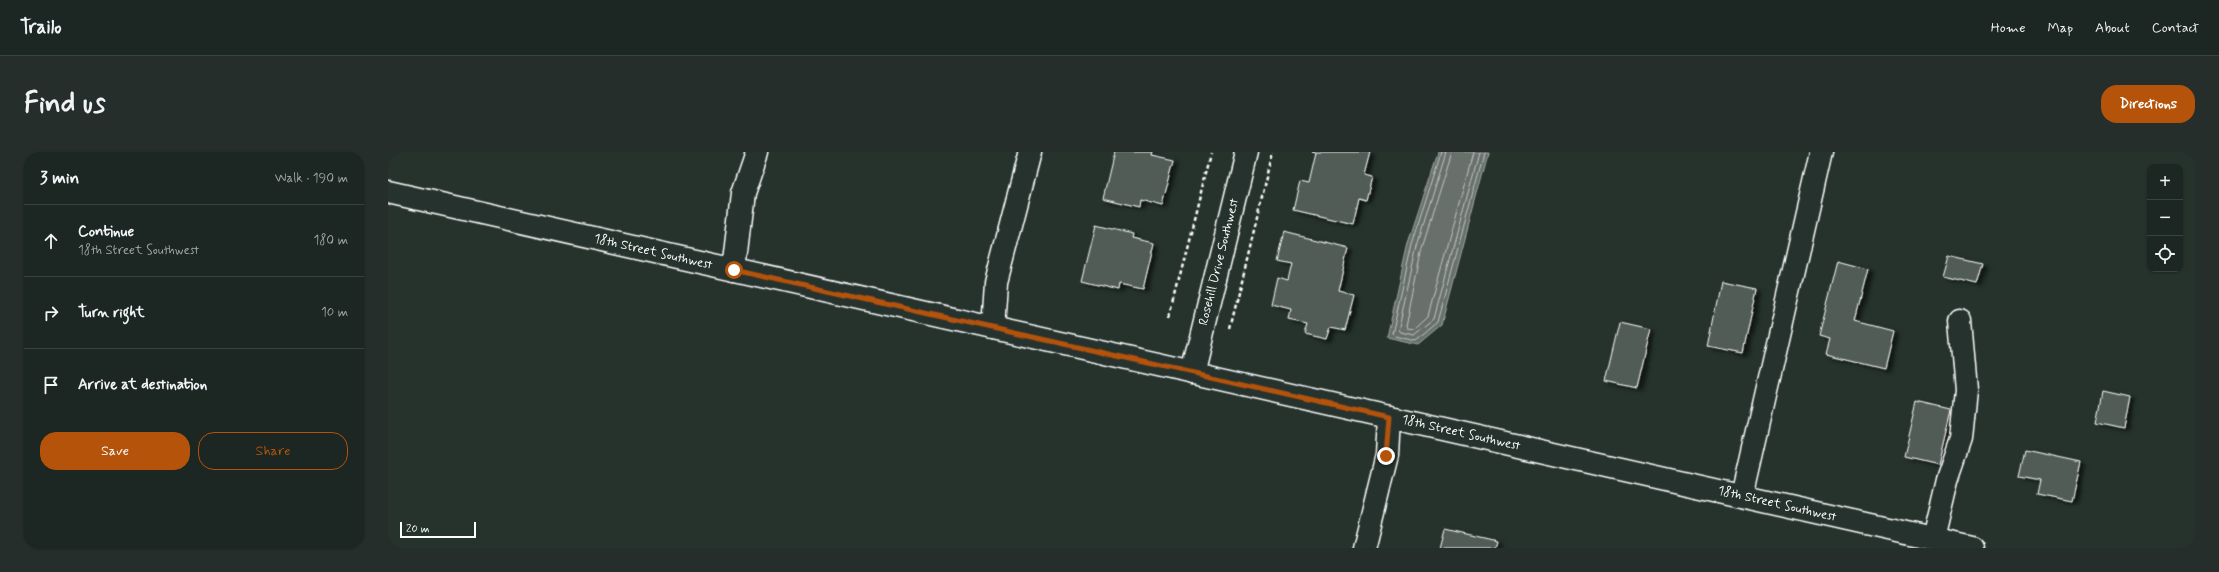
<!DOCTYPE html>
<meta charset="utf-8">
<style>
body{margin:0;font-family:Mynerve,sans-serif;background:#252e2a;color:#f1f3f6}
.controls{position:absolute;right:12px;top:12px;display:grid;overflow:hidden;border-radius:8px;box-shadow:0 1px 3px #0004}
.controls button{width:36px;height:36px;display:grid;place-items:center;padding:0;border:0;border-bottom:1px solid #3a4340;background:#1c2622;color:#f1f3f6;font:20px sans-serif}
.scale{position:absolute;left:12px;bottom:10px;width:76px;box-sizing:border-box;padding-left:4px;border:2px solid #fff;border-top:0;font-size:11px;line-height:14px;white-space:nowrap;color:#fff;-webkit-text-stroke:3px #26332d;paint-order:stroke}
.stop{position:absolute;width:12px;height:12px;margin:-9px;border:3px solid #b45309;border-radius:50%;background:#fff}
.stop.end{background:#b45309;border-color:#fff;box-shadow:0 1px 4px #0008}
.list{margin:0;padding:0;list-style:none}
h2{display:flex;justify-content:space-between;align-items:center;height:52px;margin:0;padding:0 16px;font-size:17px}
h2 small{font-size:13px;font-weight:400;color:#a0a5a5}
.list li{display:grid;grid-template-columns:26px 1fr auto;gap:12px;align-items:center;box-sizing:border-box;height:72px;padding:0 16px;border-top:1px solid #3a4340}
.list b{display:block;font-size:15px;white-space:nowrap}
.list p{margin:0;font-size:13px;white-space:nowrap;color:#a0a5a5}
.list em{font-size:13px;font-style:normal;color:#a0a5a5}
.actions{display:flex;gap:8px;padding:12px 16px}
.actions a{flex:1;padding:9px 0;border:1px solid #b45309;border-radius:16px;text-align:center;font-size:14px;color:#b45309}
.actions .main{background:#b45309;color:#fff}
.icon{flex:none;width:22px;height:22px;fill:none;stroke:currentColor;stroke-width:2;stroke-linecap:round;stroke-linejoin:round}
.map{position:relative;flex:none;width:1807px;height:396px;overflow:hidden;border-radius:16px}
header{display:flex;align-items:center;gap:24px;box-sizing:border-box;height:56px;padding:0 20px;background:#1c2622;border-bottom:1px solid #3a4340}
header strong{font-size:19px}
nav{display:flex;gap:22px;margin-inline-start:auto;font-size:14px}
.intro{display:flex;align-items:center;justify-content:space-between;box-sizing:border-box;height:96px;padding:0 24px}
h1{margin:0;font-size:28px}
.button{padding:10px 18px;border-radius:16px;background:#b45309;color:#fff;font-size:14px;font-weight:700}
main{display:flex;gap:24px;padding:0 24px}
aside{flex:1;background:#1c2622;border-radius:16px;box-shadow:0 1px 3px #0004}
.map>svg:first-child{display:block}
.water{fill:#67706c;stroke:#a4a9a7}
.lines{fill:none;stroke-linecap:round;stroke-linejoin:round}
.shore{stroke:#c2c6c4;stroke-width:1}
.building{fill:#515c57;stroke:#fff;filter:url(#shadow)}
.minor-casing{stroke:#fff;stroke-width:25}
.path{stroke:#fff;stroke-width:2.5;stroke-dasharray:4 3;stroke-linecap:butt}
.minor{stroke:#26332d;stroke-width:22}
.route{stroke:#b45309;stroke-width:5}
.labels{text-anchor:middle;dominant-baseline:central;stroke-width:4;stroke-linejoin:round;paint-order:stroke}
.street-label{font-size:13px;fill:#fff;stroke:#26332d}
</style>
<header>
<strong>Trailo</strong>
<nav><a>Home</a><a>Map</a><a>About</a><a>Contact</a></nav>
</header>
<div class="intro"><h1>Find us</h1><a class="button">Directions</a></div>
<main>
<aside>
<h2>3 min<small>Walk · 190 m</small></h2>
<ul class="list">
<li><svg class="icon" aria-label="ahead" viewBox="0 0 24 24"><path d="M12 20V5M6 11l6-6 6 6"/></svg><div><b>Continue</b><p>18th Street Southwest</p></div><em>180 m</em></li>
<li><svg class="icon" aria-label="right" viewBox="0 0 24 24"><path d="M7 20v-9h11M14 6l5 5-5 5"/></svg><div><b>Turn right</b></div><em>10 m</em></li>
<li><svg class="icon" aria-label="arrive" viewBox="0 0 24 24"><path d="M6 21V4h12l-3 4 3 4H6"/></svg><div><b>Arrive at destination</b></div></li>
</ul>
<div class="actions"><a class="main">Save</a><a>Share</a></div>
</aside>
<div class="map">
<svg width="1807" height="396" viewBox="0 0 1807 396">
<defs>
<filter id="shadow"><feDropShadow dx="4.5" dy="2.5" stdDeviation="2" flood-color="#0009"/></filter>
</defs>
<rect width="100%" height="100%" fill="#26332d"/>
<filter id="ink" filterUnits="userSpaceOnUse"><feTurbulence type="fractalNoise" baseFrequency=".025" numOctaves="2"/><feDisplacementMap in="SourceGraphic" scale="8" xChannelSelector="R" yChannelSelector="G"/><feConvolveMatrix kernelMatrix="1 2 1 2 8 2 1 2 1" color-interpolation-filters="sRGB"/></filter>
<g filter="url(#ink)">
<polygon class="water" points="1050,0 1100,0 1054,173 1030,193 999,186 1020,92"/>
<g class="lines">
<g class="shore">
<polyline points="1053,0 1024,93 1004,182 1006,184 1028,189 1050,170 1096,0"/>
<polyline points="1058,0 1029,94 1010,178 1012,180 1026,183 1046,167 1091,0"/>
<polyline points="1064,0 1034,96 1018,173 1019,176 1026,177 1040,164 1085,0"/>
</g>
</g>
<g class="building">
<polygon points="726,0 765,0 764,3 787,8 775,54 752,48 751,55 715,46"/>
<polygon points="924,0 982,0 976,23 984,25 978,48 971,46 965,72 905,58 912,29 921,31 928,1"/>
<polygon points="708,73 744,82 743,86 766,91 755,137 731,132 730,138 694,129"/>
<polygon points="896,80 960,96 950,139 966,143 957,178 943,175 939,187 917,182 920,172 901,168 903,158 883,153 889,126 899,129 903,112 889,109"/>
<polygon points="1561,104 1595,112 1589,133 1555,125"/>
<polygon points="1450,109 1480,117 1467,169 1505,179 1496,216 1438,202 1442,187 1431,184"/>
<polygon points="1333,129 1369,136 1355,201 1320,194"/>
<polygon points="1232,170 1263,177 1249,236 1218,229"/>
<polygon points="1715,239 1742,245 1736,276 1709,270"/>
<polygon points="1529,250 1563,258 1550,313 1516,305"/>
<polygon points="1637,298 1693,310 1684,349 1649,342 1652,328 1631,324"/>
<polygon points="1057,377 1109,389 1107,396 1052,396"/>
</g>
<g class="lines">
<defs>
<g id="minor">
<polyline points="0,40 1584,396"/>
<polyline points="346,118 355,41 369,0"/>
<polyline points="605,176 608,130 642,0"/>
<polyline points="804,221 858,0"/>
<polyline points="1354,344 1433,0"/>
<polyline points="1545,387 1559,328 1573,287 1578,238 1572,169"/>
<polyline points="976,396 999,303 1001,265"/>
</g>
</defs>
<use href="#minor" class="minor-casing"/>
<g class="path">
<polyline points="782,164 823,0"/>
<polyline points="842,177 885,0"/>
</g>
<use href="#minor" class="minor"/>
</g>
</g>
<g class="lines" filter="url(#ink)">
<polyline class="route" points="346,118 1001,265 998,304"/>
</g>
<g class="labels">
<g class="street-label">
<text transform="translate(265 100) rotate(13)">18th Street Southwest</text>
<text transform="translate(831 110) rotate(-76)">Rosehill Drive Southwest</text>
<text transform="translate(1073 281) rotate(13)">18th Street Southwest</text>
<text transform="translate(1389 352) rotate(13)">18th Street Southwest</text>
</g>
</g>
</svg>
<div class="controls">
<button>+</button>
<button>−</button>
<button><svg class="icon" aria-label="locate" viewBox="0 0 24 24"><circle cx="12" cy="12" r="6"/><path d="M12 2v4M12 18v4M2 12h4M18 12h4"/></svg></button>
</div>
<div class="scale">20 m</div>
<div class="stop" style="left:346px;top:118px"></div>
<div class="stop end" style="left:998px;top:304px"></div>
</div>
</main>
